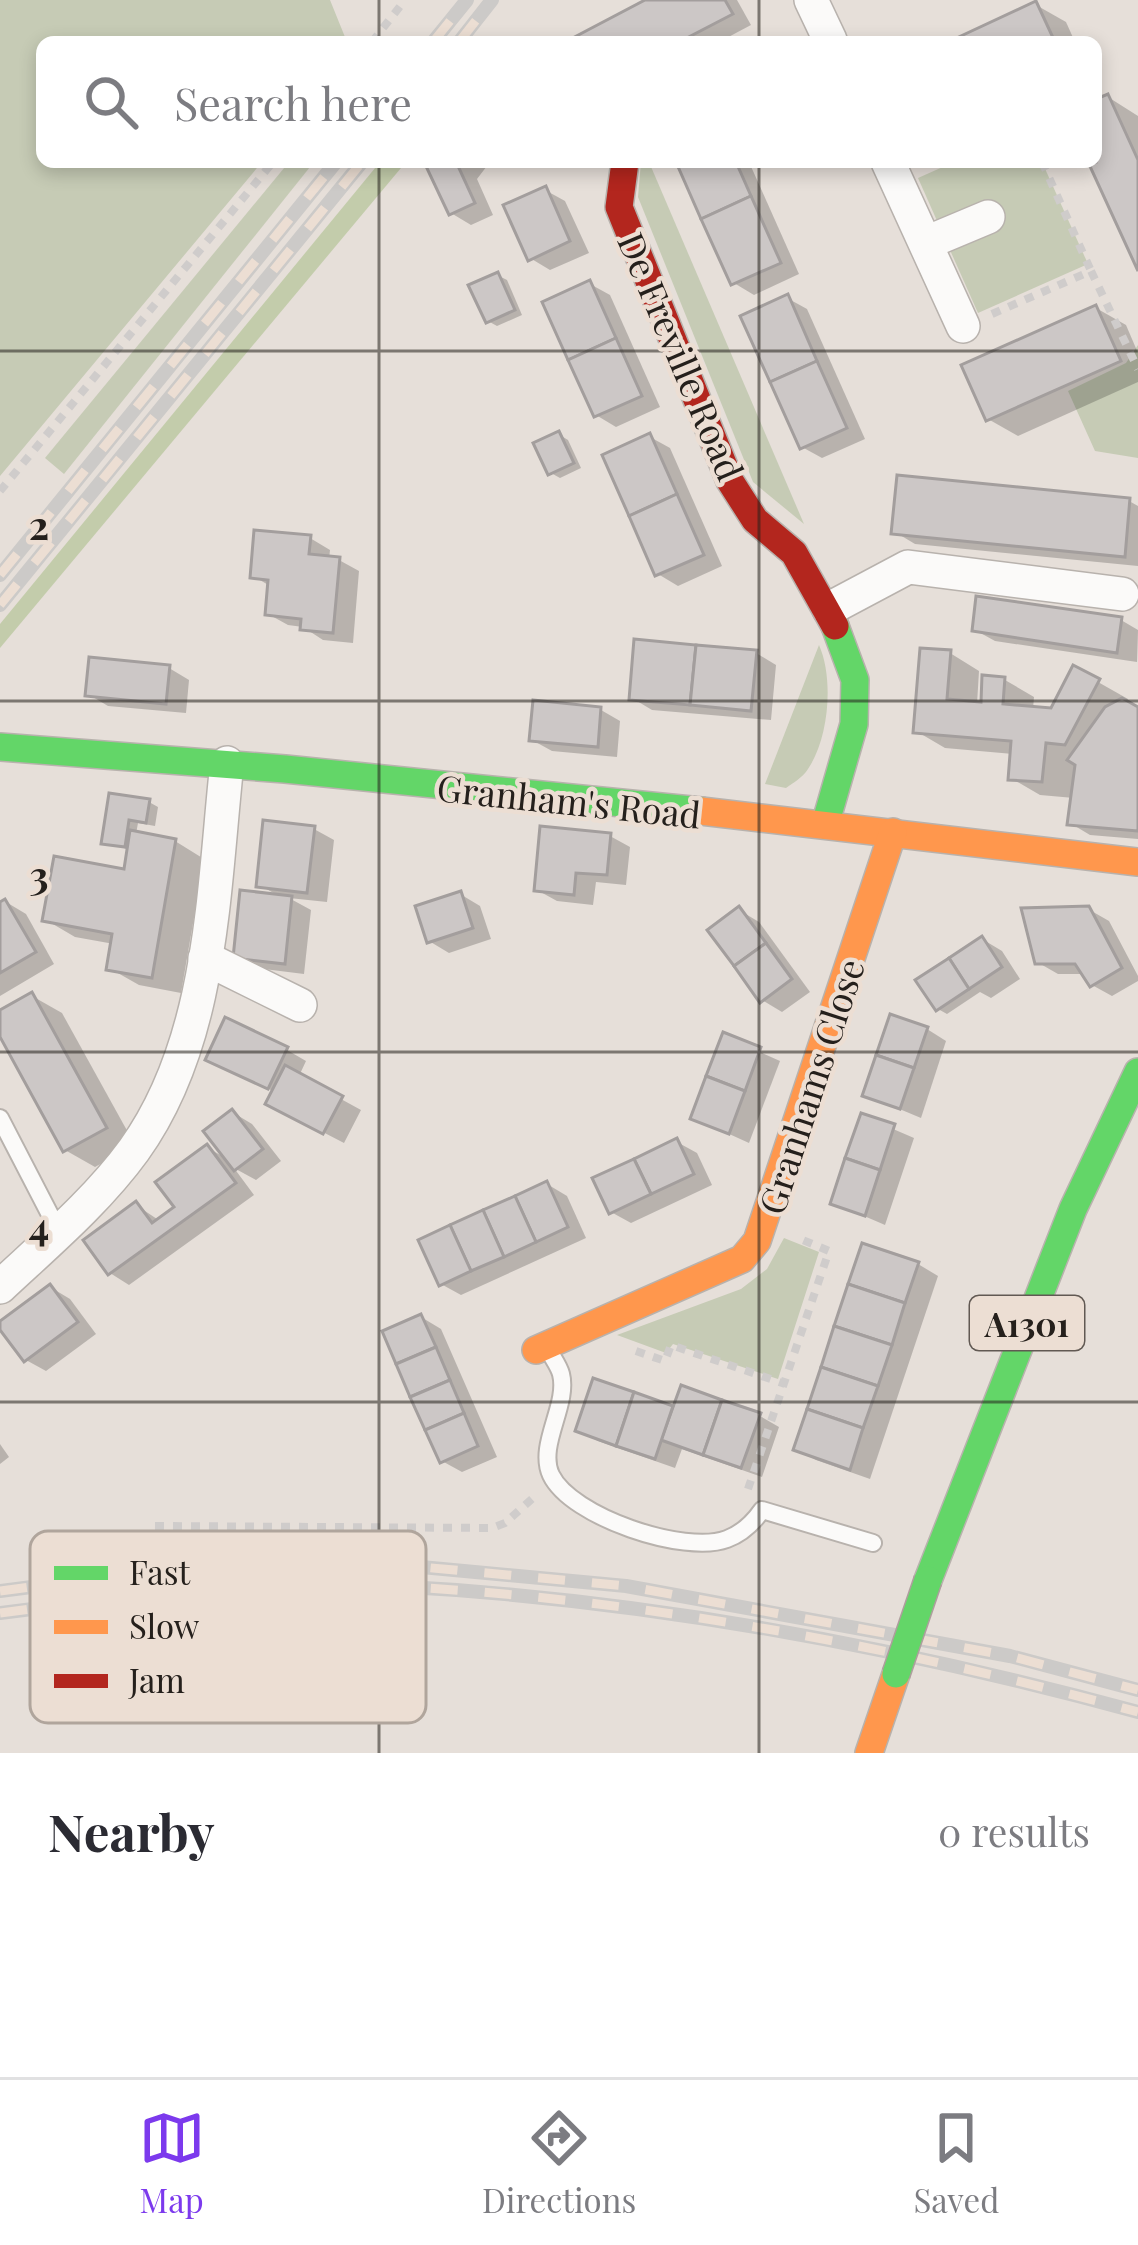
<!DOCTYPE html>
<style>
body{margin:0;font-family:"Playfair Display",serif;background:#f7f7f7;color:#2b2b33}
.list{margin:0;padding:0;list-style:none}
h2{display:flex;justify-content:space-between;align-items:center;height:156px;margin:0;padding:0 48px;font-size:51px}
h2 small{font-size:39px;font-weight:400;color:#7c7c81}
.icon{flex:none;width:66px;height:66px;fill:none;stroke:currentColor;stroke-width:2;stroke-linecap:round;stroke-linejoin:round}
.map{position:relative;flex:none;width:1138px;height:1753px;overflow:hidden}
.search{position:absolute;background:#fff;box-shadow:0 6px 18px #0003;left:36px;right:36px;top:36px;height:132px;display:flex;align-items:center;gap:30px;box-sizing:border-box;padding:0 42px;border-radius:18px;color:#7c7c81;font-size:45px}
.sheet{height:324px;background:#fff}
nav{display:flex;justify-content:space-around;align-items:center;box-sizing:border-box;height:168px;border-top:3px solid #e1e1e2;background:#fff;font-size:33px;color:#7c7c81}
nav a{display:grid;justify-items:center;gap:6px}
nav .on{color:#7c3aed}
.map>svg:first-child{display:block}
.green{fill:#c6cbb5}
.forest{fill:#c3ccab}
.shadow{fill:#0003}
.building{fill:#ccc7c6;stroke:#a39e9d;stroke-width:3}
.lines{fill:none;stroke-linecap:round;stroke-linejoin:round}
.lane-casing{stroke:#b8b2ad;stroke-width:20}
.street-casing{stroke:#b8b2ad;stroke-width:36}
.fast-casing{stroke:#b8b2ad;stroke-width:30}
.slow-casing{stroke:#b8b2ad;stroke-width:30}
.jam-casing{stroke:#b8b2ad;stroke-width:30}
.path{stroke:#cfcccb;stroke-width:8;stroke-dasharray:9 9;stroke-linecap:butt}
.lane{stroke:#fbfaf9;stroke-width:16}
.street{stroke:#fbfaf9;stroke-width:33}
.fast{stroke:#63d668;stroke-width:27}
.slow{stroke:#ff974d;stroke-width:27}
.jam{stroke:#b3261e;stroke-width:27}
.rail-casing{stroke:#cccac8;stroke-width:14}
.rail{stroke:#ecded3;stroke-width:9;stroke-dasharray:27;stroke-linecap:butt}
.fast-bridge-casing{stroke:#ae9e9d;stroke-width:30;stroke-linecap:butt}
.fast-bridge{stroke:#63d668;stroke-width:27}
.grid{fill:none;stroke:#25201c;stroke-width:3;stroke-opacity:0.55}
.labels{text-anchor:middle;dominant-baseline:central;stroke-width:9;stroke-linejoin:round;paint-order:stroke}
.shield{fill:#ecded3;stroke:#615953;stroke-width:3}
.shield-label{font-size:33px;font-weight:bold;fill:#25201c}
.street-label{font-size:36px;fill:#25201c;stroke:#ecded3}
.key{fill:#ecded3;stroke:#b0a59c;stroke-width:3}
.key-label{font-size:33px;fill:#25201c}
.grid-label{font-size:39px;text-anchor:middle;font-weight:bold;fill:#25201c;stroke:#ecded3;stroke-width:9;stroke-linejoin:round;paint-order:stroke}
</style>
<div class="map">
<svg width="1138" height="1753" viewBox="0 0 1138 1753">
<rect width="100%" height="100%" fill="#e6dfd9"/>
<g class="green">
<polygon points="0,0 330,0 347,42 42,42 42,162 262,162 0,476"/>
<polygon points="289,162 314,162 64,474 45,458"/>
<polygon points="641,162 649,162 804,524 753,482 638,197"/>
<polygon points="954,162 1042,162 1088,264 978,313 918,178"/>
<polygon points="1138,345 1138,458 1095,451 1068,391 1126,363"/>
<path d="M819 645C834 679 829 738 808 769 803 777 793 783 786 788L765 784Z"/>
<polygon points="784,1238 819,1252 778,1379 673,1344 666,1353 617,1335 741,1289 767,1269"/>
</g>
<polygon class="forest" points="380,162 406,162 0,648 0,624"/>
<g class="shadow">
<polygon points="652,0 737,0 751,25 719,42 572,42"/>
<polygon points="1036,5 1066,22 1075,42 955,42"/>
<polygon points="1108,97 1138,116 1138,264 1091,162 1096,162 1096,103"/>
<polygon points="427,162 490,162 477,179 493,215 471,225 451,213"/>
<polygon points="679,162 749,162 799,274 754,295 734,283"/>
<polygon points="545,190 565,201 589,253 550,270 530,258"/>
<polygon points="497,275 507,280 522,315 497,326 488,321"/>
<polygon points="590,284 610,295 660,407 616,427 596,415"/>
<polygon points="787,298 807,309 865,439 822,458 802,447"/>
<polygon points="1096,308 1126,325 1138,353 1138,382 1018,436 988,419"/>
<polygon points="558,434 568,440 581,468 560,478 551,473"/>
<polygon points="650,437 670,448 722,566 678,586 658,574"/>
<polygon points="1129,501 1138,506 1138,566 915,544 895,532"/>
<polygon points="310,538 330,550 329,559 339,560 359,571 353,643 323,640 303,627 288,625 268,614 270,586 253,576"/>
<polygon points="1121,620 1138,630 1137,662 995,641 975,630"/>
<polygon points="756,653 776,665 771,720 652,710 632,698"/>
<polygon points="950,653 979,671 977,704 983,705 1005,680 1034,697 1033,709 1053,711 1075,669 1128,699 1125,703 1138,710 1138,839 1090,835 1070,823 1074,798 1040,795 1011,778 1013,754 945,748 916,731"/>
<polygon points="169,668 189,680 186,713 108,706 88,694"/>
<polygon points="601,710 620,721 617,757 552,751 532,740"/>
<polygon points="112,796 149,802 158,807 155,826 138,823 136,834 175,841 204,859 181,993 139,985 109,968 114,944 75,937 46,920 126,873 130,850 105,842"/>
<polygon points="314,829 334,840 327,902 289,898 311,910 304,974 256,968 236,957 281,897 259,885"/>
<polygon points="610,836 630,847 626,885 596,882 593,905 557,901 537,890"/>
<polygon points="460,894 480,906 491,939 449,953 429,941"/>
<polygon points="6,902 26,914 54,964 0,996 0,906"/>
<polygon points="1088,909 1109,921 1138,976 1138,981 1112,996 1092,985 1085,974 1058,974 1037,962"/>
<polygon points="739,910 759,922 810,992 782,1012 762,1000"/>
<polygon points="982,939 1002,951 1020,979 991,998 980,992 947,1014 938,1009"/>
<polygon points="32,996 62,1013 135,1145 95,1167 65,1150 0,1031 0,1013"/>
<polygon points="927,1029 946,1041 921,1118 866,1095"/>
<polygon points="724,1036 780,1061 749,1143 694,1118"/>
<polygon points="287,1050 306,1061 299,1076 361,1110 344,1143 288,1114 275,1092 229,1070"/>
<polygon points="232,1112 252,1124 281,1161 256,1180 234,1168 254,1195 129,1285 110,1273 136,1205 160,1221 178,1207 208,1148 229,1160"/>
<polygon points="863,1116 914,1138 885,1225 834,1203"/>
<polygon points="677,1142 697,1153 712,1185 631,1223 611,1212"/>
<polygon points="547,1184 567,1196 586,1238 461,1295 441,1284"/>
<polygon points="918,1264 938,1276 870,1479 816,1460 796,1449"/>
<polygon points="50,1287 70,1299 96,1334 46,1371 26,1360 0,1324"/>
<polygon points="421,1317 441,1329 497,1457 462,1472 442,1461"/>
<polygon points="595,1382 675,1410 760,1416 779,1427 762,1477 682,1449 675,1468 598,1441 578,1430"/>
<polygon points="0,1444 9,1457 0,1464"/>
</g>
<g class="building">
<polygon points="645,0 725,0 733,14 679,42 565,42"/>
<polygon points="1036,1 1055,42 948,42"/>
<polygon points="1108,94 1138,160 1138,271 1088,162 1096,162 1096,99"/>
<polygon points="424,162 461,162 458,166 475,203 449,215"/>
<polygon points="676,162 736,162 751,196 701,219"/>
<polygon points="546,186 570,241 528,261 503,205"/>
<polygon points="751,196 781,263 731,285 701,219"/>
<polygon points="498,272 515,310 486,323 468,285"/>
<polygon points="590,280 616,338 568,360 542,302"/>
<polygon points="788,294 817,361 770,382 740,316"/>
<polygon points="1096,305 1121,361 986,421 961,365"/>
<polygon points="616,338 642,396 594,417 568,360"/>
<polygon points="817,361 847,428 800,449 770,382"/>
<polygon points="559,431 574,463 548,475 533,443"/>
<polygon points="650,433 677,494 629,516 602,455"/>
<polygon points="897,475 1130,498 1125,557 891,534"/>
<polygon points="677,494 704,555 655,576 629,516"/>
<polygon points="254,530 311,535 309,554 340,557 333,633 300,630 301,619 265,615 268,580 250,578"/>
<polygon points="976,596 1122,617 1117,653 972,631"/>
<polygon points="634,639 696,645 690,705 629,700"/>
<polygon points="696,645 757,650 751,711 690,705"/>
<polygon points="920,648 951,650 947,699 981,702 982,675 1005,677 1003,704 1051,708 1073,665 1100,679 1065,745 1046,743 1042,782 1008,780 1011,741 913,733"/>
<polygon points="89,657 170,665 166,704 85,696"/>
<polygon points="1122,698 1138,707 1138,831 1067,825 1075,765 1067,760 1105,707"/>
<polygon points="533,700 601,707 598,747 529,741"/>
<polygon points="109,793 150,799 146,823 129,820 125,847 101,844"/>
<polygon points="263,820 315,826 307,893 256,887"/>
<polygon points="540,826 611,833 607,875 576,873 574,895 534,891"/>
<polygon points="130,830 176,839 152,978 106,970 112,934 42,921 54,856 124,869"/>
<polygon points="240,890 292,896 285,964 233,958"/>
<polygon points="461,891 473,928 427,943 415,906"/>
<polygon points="5,899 36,952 0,973 0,902"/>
<polygon points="739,906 766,943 734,966 707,930"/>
<polygon points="1089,906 1122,968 1090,987 1075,964 1035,964 1021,908"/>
<polygon points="982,936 1002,967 969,989 949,958"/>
<polygon points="766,943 792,979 760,1003 734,966"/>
<polygon points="949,958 969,989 936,1011 915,980"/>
<polygon points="32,992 107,1128 63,1152 0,1037 0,1010"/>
<polygon points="890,1014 928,1027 914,1068 876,1055"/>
<polygon points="225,1017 288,1047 268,1089 205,1060"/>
<polygon points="723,1032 761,1047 745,1091 706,1076"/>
<polygon points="876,1055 914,1068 900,1109 862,1096"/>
<polygon points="285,1065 343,1096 323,1134 265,1104"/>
<polygon points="706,1076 745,1091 729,1134 690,1119"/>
<polygon points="232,1109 263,1149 234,1171 203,1131"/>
<polygon points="861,1113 895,1124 880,1170 845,1158"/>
<polygon points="677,1138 694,1174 651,1194 634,1159"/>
<polygon points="207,1144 236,1183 108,1275 83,1240 136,1201 152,1223 174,1207 155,1182"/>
<polygon points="845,1158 880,1170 865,1216 830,1204"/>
<polygon points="634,1159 651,1194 609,1214 592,1178"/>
<polygon points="547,1181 568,1227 536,1242 515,1196"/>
<polygon points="515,1196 536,1242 504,1257 483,1210"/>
<polygon points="483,1210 504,1257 471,1271 450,1225"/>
<polygon points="450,1225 471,1271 439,1286 418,1240"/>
<polygon points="862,1243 919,1262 905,1303 848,1284"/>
<polygon points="50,1284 78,1322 24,1362 0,1330 0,1321"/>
<polygon points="848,1284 905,1303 892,1345 834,1326"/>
<polygon points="421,1314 436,1347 396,1364 382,1331"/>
<polygon points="834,1326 892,1345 878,1386 821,1367"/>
<polygon points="436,1347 450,1380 410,1397 396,1364"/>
<polygon points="821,1367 878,1386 863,1428 807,1409"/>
<polygon points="593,1378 634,1392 616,1446 575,1431"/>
<polygon points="450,1380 464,1413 425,1430 410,1397"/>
<polygon points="681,1385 722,1400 703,1455 661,1440"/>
<polygon points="634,1392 673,1406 655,1459 616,1446"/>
<polygon points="722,1400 761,1413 741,1468 703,1455"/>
<polygon points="807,1409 863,1428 850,1470 793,1450"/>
<polygon points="464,1413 478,1446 440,1463 425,1430"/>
</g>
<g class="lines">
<defs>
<g id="lane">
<polyline points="0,1118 59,1232"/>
<path d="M548 1349C552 1357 559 1366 561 1374 569 1405 537 1445 551 1475 571 1517 685 1555 727 1539 743 1533 753 1523 762 1510L873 1543"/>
</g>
<g id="street">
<polyline points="811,0 830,40"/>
<polyline points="888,162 963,326"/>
<polyline points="926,243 988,217"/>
<polyline points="829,609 908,567 1122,594"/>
<polyline points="205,958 300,1005"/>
<path d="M0 1287C46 1244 97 1201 134 1150 213 1040 213 891 227 763"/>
</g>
<g id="fast">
<polyline points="0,747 285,769 701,811"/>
<polyline points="825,825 854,724 855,680 835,626"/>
<polyline points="928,1580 1073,1209 1138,1072"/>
</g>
<g id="slow">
<polyline points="701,811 1138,862"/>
<polyline points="536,1350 742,1259 757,1241 893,832"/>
<polyline points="869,1753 896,1674"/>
</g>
<polyline id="jam" points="625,162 619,207 730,481 755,520 794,553 835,626"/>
</defs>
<use href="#lane" class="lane-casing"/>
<use href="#street" class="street-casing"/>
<use href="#fast" class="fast-casing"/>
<use href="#slow" class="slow-casing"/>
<use href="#jam" class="jam-casing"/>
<g class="path">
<polyline points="372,42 405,0"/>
<polyline points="1042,162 1091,271"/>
<polyline points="992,314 1091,271 1138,369"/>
<polyline points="0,491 273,162"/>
<polyline points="636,1351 665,1361 671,1345 785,1384"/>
<polyline points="748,1489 829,1251 798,1238"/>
<polyline points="155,1526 492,1528 505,1523 534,1497"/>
</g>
<use href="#lane" class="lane"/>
<use href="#street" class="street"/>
<use href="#fast" class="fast"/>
<use href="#slow" class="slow"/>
<use href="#jam" class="jam"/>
<defs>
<g id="rail">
<polyline points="433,42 467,0"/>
<polyline points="459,42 492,0"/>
<polyline points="0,575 336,162"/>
<polyline points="0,605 362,162"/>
<polyline points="0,1591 133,1574 389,1564 626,1586 1010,1656 1138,1690"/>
<path d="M0 1613C96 1600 185 1594 282 1590 318 1589 355 1584 392 1586 642 1599 896 1646 1138 1712"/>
</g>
</defs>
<use href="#rail" class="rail-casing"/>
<use href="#rail" class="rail"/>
<defs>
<polyline id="fast-bridge" points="896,1674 928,1580"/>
</defs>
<use href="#fast-bridge" class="fast-bridge-casing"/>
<use href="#fast-bridge" class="fast-bridge"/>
</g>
<path class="grid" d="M379 0V42M759 0V42M379 162V1753M759 162V1753M0 351H1138M0 701H1138M0 1052H1138M0 1402H1138"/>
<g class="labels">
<rect class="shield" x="970" y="1296" width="114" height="54" rx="9"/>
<g class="shield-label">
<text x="1027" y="1323">A1301</text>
</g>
<g class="street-label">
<text transform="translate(682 356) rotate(67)">De Freville Road</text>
<text transform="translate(569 800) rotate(6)">Granham's Road</text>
<text transform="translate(810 1086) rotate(-72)">Granhams Close</text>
</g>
</g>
<rect x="30" y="1531" width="396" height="192" rx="18" class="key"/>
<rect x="54" y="1566" width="54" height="14" fill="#63d668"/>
<rect x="54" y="1620" width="54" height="14" fill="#ff974d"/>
<rect x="54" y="1674" width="54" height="14" fill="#b3261e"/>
<g class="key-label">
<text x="129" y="1585">Fast</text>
<text x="129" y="1639">Slow</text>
<text x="129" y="1693">Jam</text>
</g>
<g class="grid-label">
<text x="39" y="540">2</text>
<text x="39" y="890">3</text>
<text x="39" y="1241">4</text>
</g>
</svg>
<div class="search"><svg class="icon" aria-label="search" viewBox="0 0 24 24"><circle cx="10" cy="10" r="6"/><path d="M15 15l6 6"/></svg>Search here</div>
</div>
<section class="sheet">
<h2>Nearby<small>0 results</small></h2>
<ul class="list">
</ul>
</section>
<nav>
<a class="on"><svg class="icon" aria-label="map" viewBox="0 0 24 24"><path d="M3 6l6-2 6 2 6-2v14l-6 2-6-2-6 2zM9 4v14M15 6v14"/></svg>Map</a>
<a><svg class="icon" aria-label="directions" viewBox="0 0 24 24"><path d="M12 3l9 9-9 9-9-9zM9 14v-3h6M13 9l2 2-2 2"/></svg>Directions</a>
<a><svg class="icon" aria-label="saved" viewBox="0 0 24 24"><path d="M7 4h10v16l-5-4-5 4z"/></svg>Saved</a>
</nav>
